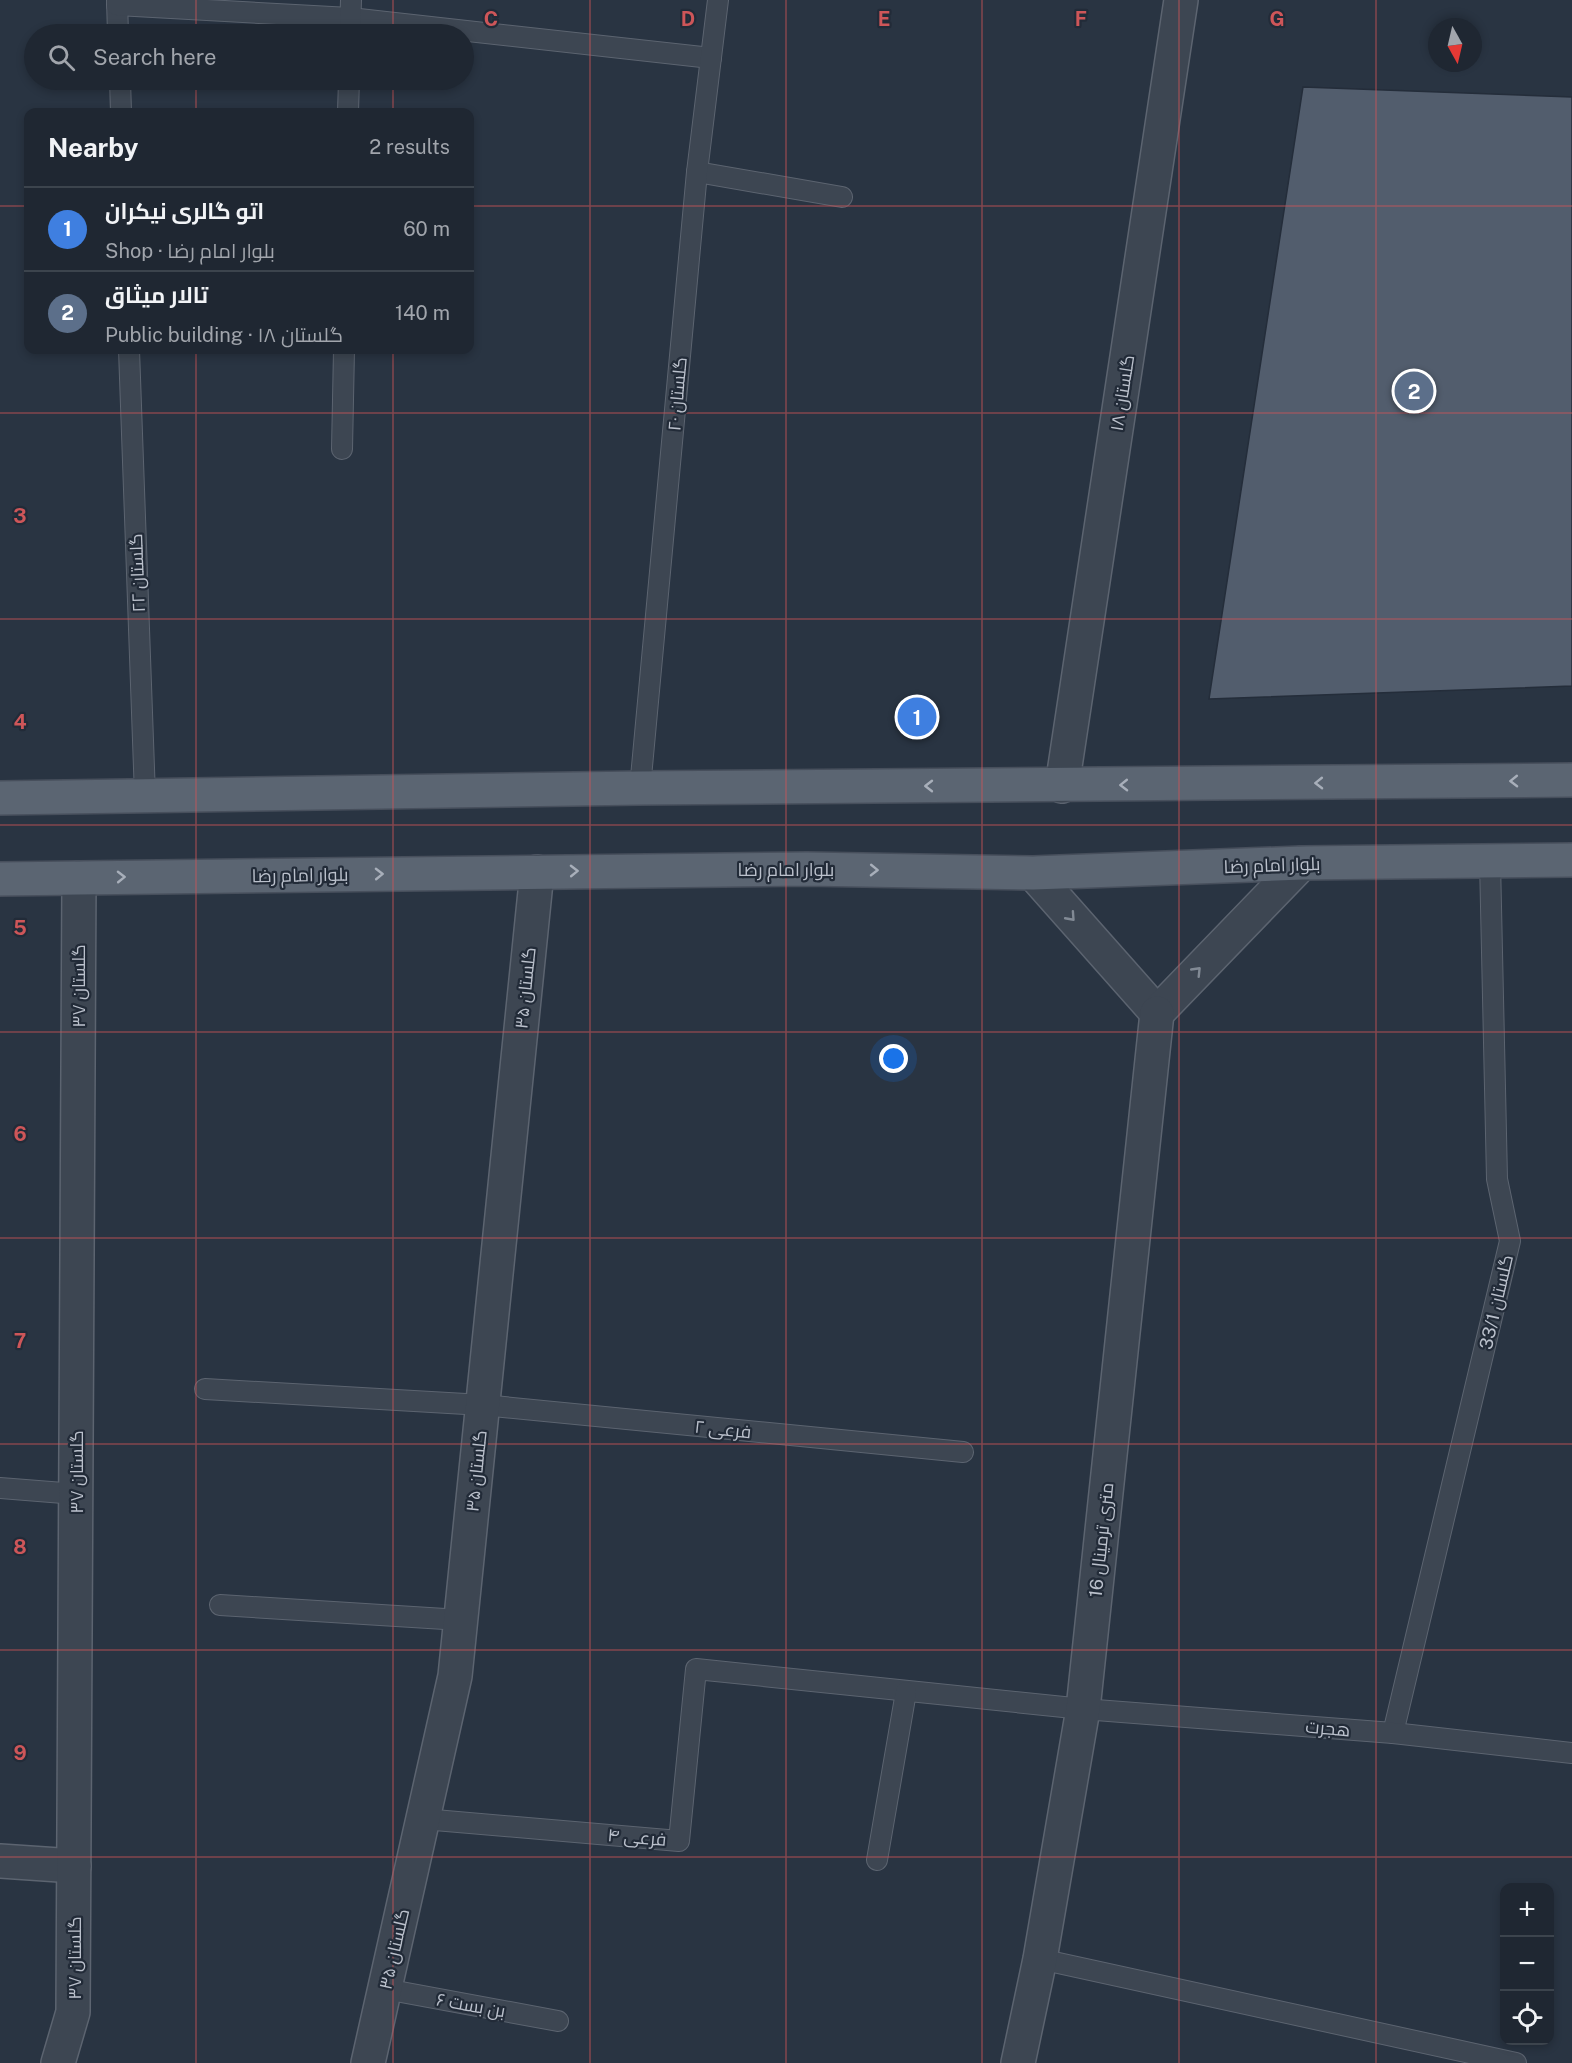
<!DOCTYPE html>
<meta charset="utf-8">
<style>
body{margin:0;font-family:"Public Sans",Cairo,sans-serif;background:#272f3a;color:#f1f3f6}
.controls{position:absolute;right:18px;bottom:18px;display:grid;overflow:hidden;border-radius:12px;box-shadow:0 3px 9px #0003}
.controls button{width:54px;height:54px;display:grid;place-items:center;padding:0;border:0;border-bottom:2px solid #3c444d;background:#1f2732;color:#f1f3f6;font:30px sans-serif}
.compass{position:absolute;left:1428px;top:18px;width:54px;height:54px;border-radius:50%;background:#1f2732;box-shadow:0 3px 9px #0003;rotate:172deg}
.you{position:absolute;left:894px;top:1059px;width:21px;height:21px;margin:-15px;border:4px solid #fff;border-radius:50%;background:#1a73e8;box-shadow:0 0 0 9px #1a73e833}
.badge{display:grid;place-items:center;width:39px;height:39px;border-radius:50%;background:#98bcf3;color:#fff;font-size:20px;font-weight:700}
.pin{position:absolute;translate:-50% -50%;border:3px solid #fff;box-shadow:0 2px 6px #0006}
.list{margin:0;padding:0;list-style:none}
h2{display:flex;justify-content:space-between;align-items:center;height:78px;margin:0;padding:0 24px;font-size:26px}
h2 small{font-size:20px;font-weight:400;color:#a1a5ac}
.list li{display:grid;grid-template-columns:39px 1fr auto;gap:18px;align-items:center;box-sizing:border-box;height:84px;padding:0 24px;border-top:2px solid #3c444d}
.list b{display:block;font-size:22px;white-space:nowrap}
.list p{margin:0;font-size:20px;white-space:nowrap;color:#a1a5ac}
.list em{font-size:20px;font-style:normal;color:#a1a5ac}
.icon{flex:none;width:33px;height:33px;fill:none;stroke:currentColor;stroke-width:2;stroke-linecap:round;stroke-linejoin:round}
.map{position:relative;flex:none;width:1572px;height:2063px;overflow:hidden}
.search{position:absolute;background:#1f2732;box-shadow:0 3px 9px #0003;left:24px;top:24px;width:450px;height:66px;display:flex;align-items:center;gap:15px;box-sizing:border-box;padding:0 21px;border-radius:33px;color:#a1a5ac;font-size:22px}
.panel{position:absolute;background:#1f2732;box-shadow:0 3px 9px #0003;left:24px;top:108px;width:450px;height:246px;border-radius:12px}
.map>svg:first-child{display:block}
.building{fill:#525d6d;stroke:#242d3a;stroke-width:1.5}
.lines{fill:none;stroke-linecap:round;stroke-linejoin:round}
.service-casing{stroke:#5c6470;stroke-width:22}
.minor-casing{stroke:#5c6470;stroke-width:36}
.tertiary-casing{stroke:#5c6470;stroke-width:36}
.primary-casing{stroke:#474f5c;stroke-width:36}
.service{stroke:#3d4652;stroke-width:20}
.minor{stroke:#3d4652;stroke-width:33}
.tertiary{stroke:#3d4652;stroke-width:33}
.primary{stroke:#5b6572;stroke-width:33}
.oneway{stroke:#a8afba}
.oneway2{stroke:#828a95}
.grid{fill:none;stroke:#ce5659;stroke-width:1.5;stroke-opacity:0.55}
.labels{text-anchor:middle;dominant-baseline:central;stroke-width:4.5;stroke-linejoin:round;paint-order:stroke}
.street-label{font-size:18px;fill:#bbc1cc;stroke:#222b38}
.grid-label{font-size:20px;text-anchor:middle;font-weight:bold;fill:#ce5659;stroke:#222b38;stroke-width:4.5;stroke-linejoin:round;paint-order:stroke}
</style>
<div class="map">
<svg width="1572" height="2063" viewBox="0 0 1572 2063">
<rect width="100%" height="100%" fill="#293442"/>
<polygon class="building" points="1303,87 1572,97 1572,686 1209,699"/>
<g class="lines">
<defs>
<g id="service">
<polyline points="117,0 118,34"/>
<polyline points="117,5 350,18 711,58"/>
<polyline points="350,34 351,0"/>
<polyline points="120,80 121,112"/>
<polyline points="348,112 349,80"/>
<polyline points="697,172 842,197"/>
<polyline points="129,350 145,796"/>
<polyline points="342,449 344,350"/>
<polyline points="640,788 697,172 718,0"/>
<polyline points="205,1389 483,1405 963,1452"/>
<polyline points="0,1488 76,1494"/>
<polyline points="220,1605 461,1620"/>
<polyline points="1393,1733 1510,1241 1497,1179 1490,861"/>
<polyline points="423,1819 679,1841 696,1669 1083,1709 1393,1733 1572,1753"/>
<polyline points="877,1860 906,1692"/>
<polyline points="1040,1959 1516,2063"/>
<polyline points="385,1989 558,2021"/>
</g>
<g id="minor">
<polyline points="1062,786 1181,0"/>
<polyline points="0,1861 74,1866"/>
<polyline points="58,2063 73,2012 79,878"/>
<polyline points="368,2063 455,1676 537,872"/>
</g>
<g id="tertiary">
<polyline points="1033,873 1157,1013"/>
<polyline points="1157,1013 1302,863"/>
<polyline points="1018,2063 1040,1959 1083,1709 1157,1013"/>
</g>
<g id="primary">
<polyline points="0,798 640,788 1572,780"/>
<polyline points="0,879 807,869 1033,873 1302,863 1572,860"/>
</g>
</defs>
<use href="#service" class="service-casing"/>
<use href="#minor" class="minor-casing"/>
<use href="#tertiary" class="tertiary-casing"/>
<use href="#primary" class="primary-casing"/>
<use href="#service" class="service"/>
<use href="#minor" class="minor"/>
<use href="#tertiary" class="tertiary"/>
<use href="#primary" class="primary"/>
</g>
<defs><path id="oneway-chevron" d="M-2-3.5L2.5 0L-2 3.5" fill="none" stroke-width="1.6" stroke-linecap="round" stroke-linejoin="round" transform="scale(1.5)"/></defs>
<g class="oneway">
<use href="#oneway-chevron" transform="translate(1514 781) rotate(179)"/>
<use href="#oneway-chevron" transform="translate(1319 783) rotate(179)"/>
<use href="#oneway-chevron" transform="translate(1124 785) rotate(179)"/>
<use href="#oneway-chevron" transform="translate(929 786) rotate(180)"/>
<use href="#oneway-chevron" transform="translate(874 870) rotate(1)"/>
<use href="#oneway-chevron" transform="translate(574 871) rotate(-1)"/>
<use href="#oneway-chevron" transform="translate(379 874) rotate(-1)"/>
<use href="#oneway-chevron" transform="translate(121 877) rotate(-1)"/>
</g>
<g class="oneway2">
<use href="#oneway-chevron" transform="translate(1071 917) rotate(48)"/>
<use href="#oneway-chevron" transform="translate(1197 971) rotate(-46)"/>
</g>
<path class="grid" d="M196 0V34M393 0V34M590 0V2063M786 0V2063M982 0V2063M1179 0V2063M1376 0V2063M196 80V112M393 80V112M0 206H28M470 206H1572M196 350V2063M393 350V2063M0 413H1572M0 619H1572M0 825H1572M0 1032H1572M0 1238H1572M0 1444H1572M0 1650H1572M0 1857H1572"/>
<g class="labels">
<g class="street-label">
<text transform="translate(1122 393) rotate(-81)">گلستان ۱۸</text>
<text transform="translate(677 394) rotate(-85)">گلستان ۲۰</text>
<text transform="translate(137 573) rotate(-92)">گلستان ۲۲</text>
<text transform="translate(1272 865) rotate(-2)">بلوار امام رضا</text>
<text x="786" y="869">بلوار امام رضا</text>
<text transform="translate(300 875) rotate(-1)">بلوار امام رضا</text>
<text transform="translate(78 986) rotate(-90)">گلستان ۳۷</text>
<text transform="translate(525 988) rotate(-84)">گلستان ۳۵</text>
<text transform="translate(1496 1302) rotate(-77)">گلستان 33/1</text>
<text transform="translate(723 1429) rotate(6)">فرعی ۲</text>
<text transform="translate(476 1471) rotate(-84)">گلستان ۳۵</text>
<text transform="translate(76 1472) rotate(-90)">گلستان ۳۷</text>
<text transform="translate(1101 1540) rotate(-84)">16 متری ترمینال</text>
<text transform="translate(1328 1728) rotate(5)">هجرت</text>
<text transform="translate(637 1837) rotate(5)">فرعی ۴</text>
<text transform="translate(394 1949) rotate(-77)">گلستان ۳۵</text>
<text transform="translate(74 1958) rotate(-90)">گلستان ۳۷</text>
<text transform="translate(471 2005) rotate(10)">بن بست ۶</text>
</g>
</g>
<g class="grid-label">
<text x="491" y="26">C</text>
<text x="688" y="26">D</text>
<text x="884" y="26">E</text>
<text x="1081" y="26">F</text>
<text x="1277" y="26">G</text>
<text x="20" y="523">3</text>
<text x="20" y="729">4</text>
<text x="20" y="935">5</text>
<text x="20" y="1141">6</text>
<text x="20" y="1348">7</text>
<text x="20" y="1554">8</text>
<text x="20" y="1760">9</text>
</g>
</svg>
<div class="controls">
<button>+</button>
<button>−</button>
<button><svg class="icon" aria-label="locate" viewBox="0 0 24 24"><circle cx="12" cy="12" r="6"/><path d="M12 2v4M12 18v4M2 12h4M18 12h4"/></svg></button>
</div>
<svg class="compass" viewBox="-18 -18 36 36"><path d="M0-13l5 13h-10z" fill="#e53935"/><path d="M0 13l5-13h-10z" fill="#a1a5ac"/></svg>
<div class="you"></div>
<div class="pin badge" style="left:917px;top:717px;background:#3f7fe0">1</div>
<div class="pin badge" style="left:1414px;top:391px;background:#5c6f8a">2</div>
<div class="search"><svg class="icon" aria-label="search" viewBox="0 0 24 24"><circle cx="10" cy="10" r="6"/><path d="M15 15l6 6"/></svg>Search here</div>
<section class="panel">
<h2>Nearby<small>2 results</small></h2>
<ul class="list">
<li><span class="badge" style="background:#3f7fe0">1</span><div><b>اتو گالری نیکران</b><p>Shop · بلوار امام رضا</p></div><em>60 m</em></li>
<li><span class="badge" style="background:#5c6f8a">2</span><div><b>تالار میثاق</b><p>Public building · گلستان ۱۸</p></div><em>140 m</em></li>
</ul>
</section>
</div>
